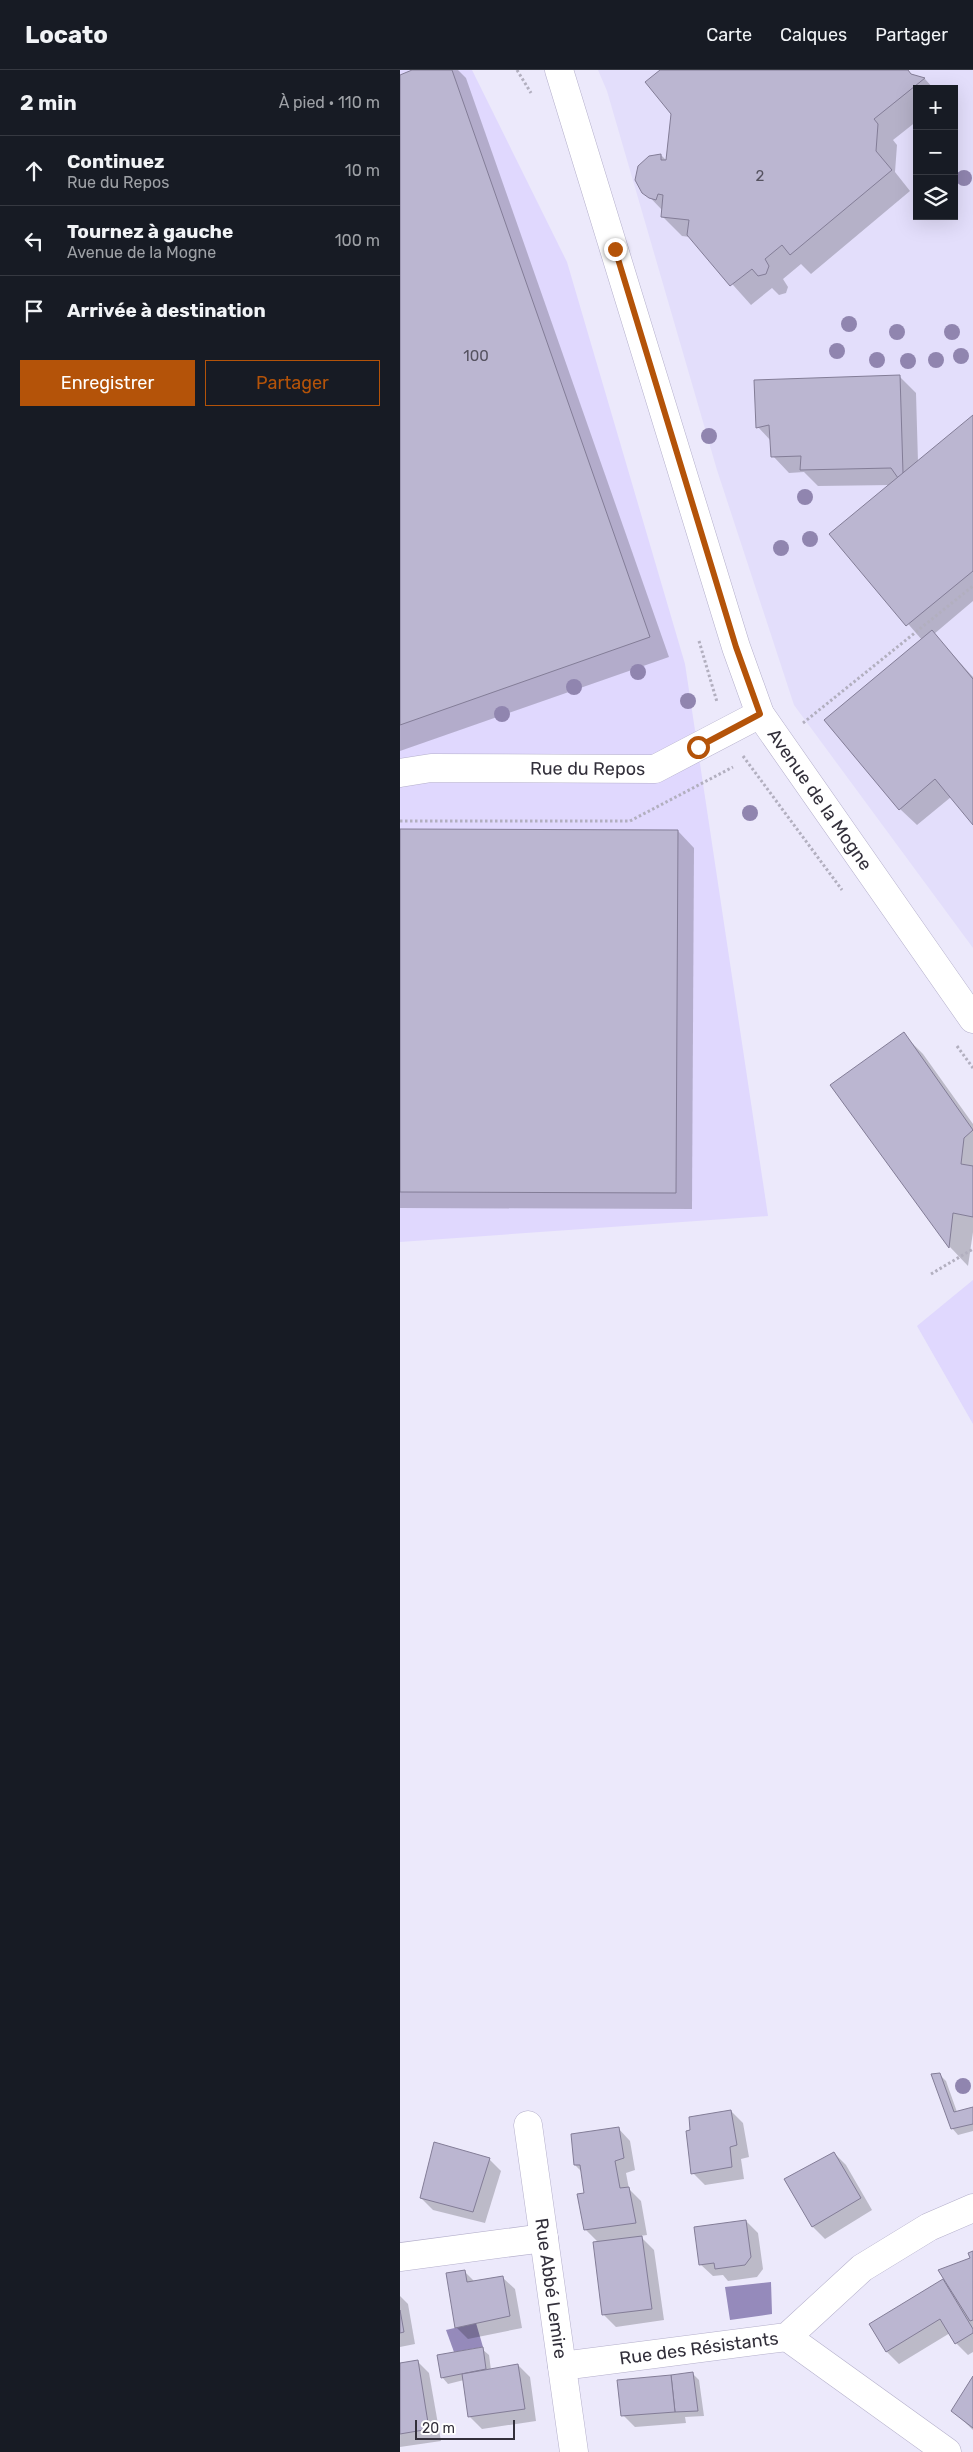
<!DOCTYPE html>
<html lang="fr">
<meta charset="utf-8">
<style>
body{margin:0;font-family:Rubik,sans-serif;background:#20242c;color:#f1f3f6}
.controls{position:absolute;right:15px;top:15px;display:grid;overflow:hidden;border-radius:0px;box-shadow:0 5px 20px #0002}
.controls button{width:45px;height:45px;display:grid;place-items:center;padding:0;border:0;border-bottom:1px solid #363941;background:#171b24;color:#f1f3f6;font:25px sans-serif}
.scale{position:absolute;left:15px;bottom:12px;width:100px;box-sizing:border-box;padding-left:5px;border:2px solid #33303b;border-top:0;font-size:14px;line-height:18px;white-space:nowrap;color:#33303b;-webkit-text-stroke:4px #fff;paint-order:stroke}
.stop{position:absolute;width:15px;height:15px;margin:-11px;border:4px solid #b45309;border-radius:50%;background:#fff}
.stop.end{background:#b45309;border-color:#fff;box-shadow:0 1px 5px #0008}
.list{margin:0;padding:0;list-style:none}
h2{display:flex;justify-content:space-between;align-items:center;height:65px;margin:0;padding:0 20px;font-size:21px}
h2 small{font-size:16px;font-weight:400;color:#9ea1a6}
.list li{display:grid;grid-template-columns:32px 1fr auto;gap:15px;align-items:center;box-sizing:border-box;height:70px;padding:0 20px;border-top:1px solid #363941}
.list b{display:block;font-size:19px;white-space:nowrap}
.list p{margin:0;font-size:16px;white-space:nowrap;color:#9ea1a6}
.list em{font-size:16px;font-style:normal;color:#9ea1a6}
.actions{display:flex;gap:10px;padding:15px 20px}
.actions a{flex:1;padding:11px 0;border:1px solid #b45309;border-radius:0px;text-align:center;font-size:18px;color:#b45309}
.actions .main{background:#b45309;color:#fff}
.icon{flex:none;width:28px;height:28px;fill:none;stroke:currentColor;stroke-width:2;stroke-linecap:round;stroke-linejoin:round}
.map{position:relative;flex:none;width:573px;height:2382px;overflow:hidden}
header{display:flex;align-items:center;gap:30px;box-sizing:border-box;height:70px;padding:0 25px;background:#171b24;border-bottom:1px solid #363941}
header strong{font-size:24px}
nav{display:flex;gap:28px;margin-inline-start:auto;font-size:18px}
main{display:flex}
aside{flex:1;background:#171b24}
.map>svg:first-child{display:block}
.built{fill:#e3defb;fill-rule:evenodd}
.green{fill:#e0d8fe}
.water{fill:#958abb}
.shadow{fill:#0003}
.building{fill:#bbb6d1;stroke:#837d97}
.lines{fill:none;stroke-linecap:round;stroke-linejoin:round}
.minor-casing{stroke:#b4afcb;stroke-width:29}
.tertiary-casing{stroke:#b4afcb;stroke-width:29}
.path{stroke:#b2afbf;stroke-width:3;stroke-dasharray:2.5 2.5;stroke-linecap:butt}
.minor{stroke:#fff;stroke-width:28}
.tertiary{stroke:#fff;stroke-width:28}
.tree{fill:#9085af}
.route{stroke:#b45309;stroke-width:6}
.labels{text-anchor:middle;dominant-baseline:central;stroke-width:4;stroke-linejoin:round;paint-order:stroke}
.number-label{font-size:15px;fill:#555260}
.street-label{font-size:18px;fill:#33303b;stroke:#fff}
</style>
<header>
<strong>Locato</strong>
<nav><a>Carte</a><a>Calques</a><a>Partager</a></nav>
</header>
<main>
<aside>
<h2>2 min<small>À pied · 110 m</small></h2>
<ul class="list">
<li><svg class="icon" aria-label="ahead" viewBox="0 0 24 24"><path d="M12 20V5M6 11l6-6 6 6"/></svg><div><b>Continuez</b><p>Rue du Repos</p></div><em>10 m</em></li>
<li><svg class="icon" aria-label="left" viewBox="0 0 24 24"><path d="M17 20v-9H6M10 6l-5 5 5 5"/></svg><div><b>Tournez à gauche</b><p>Avenue de la Mogne</p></div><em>100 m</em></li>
<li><svg class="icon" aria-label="arrive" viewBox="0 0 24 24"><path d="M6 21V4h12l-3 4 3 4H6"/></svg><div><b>Arrivée à destination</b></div></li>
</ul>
<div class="actions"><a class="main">Enregistrer</a><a>Partager</a></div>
</aside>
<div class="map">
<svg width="573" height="2382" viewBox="0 0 573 2382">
<rect width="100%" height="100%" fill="#ece9fb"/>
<path class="built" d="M198 0H573V878L394 635 317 400 207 21ZM517 19H554V146H517Z"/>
<g class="green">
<polygon points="0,0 72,0 167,192 285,594 368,1146 0,1172"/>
<polygon points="573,1210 573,1354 517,1256"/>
</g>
<g class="water">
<polygon points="371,2212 372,2244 330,2250 325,2217"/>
<polygon points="76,2253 83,2277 54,2282 46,2260"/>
</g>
<g class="shadow">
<polygon points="16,0 58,0 66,8 269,587 0,681 0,6"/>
<polygon points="262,0 507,0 512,5 525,9 534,19 517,19 517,51 493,70 497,75 495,102 510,121 411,204 401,194 383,209 388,217 386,223 379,225 372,218 351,235 290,167 282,166 262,146 263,141 239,116 261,85 267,91 273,44"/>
<polygon points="499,306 516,323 518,392 573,346 573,531 534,564 573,607 573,753 551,727 517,755 500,739 522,570 431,464 492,415 418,416 404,402 389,403 373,386 371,371 358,357"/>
<polygon points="0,760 278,761 294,778 292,1139 0,1138"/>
<polygon points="503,964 523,984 573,1054 573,1162 568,1196 550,1177 431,1016"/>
<polygon points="540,2005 546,2011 557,2042 573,2038 573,2061 558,2065 552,2058"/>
<polygon points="331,2041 343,2053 349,2087 341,2089 344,2109 305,2115 293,2103"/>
<polygon points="218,2058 230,2071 235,2100 226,2103 229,2119 241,2131 247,2165 240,2166 254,2180 264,2250 216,2257 204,2245 198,2172 185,2159 185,2124 182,2102 175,2095"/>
<polygon points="434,2083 446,2095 472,2140 425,2169 413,2157 386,2110"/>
<polygon points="89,2089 101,2101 85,2153 33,2140 21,2128"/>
<polygon points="346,2151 358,2163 363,2199 357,2207 328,2211 323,2205 313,2206 300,2194"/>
<polygon points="573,2182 573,2282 568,2285 556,2273 550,2263 499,2294 487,2282 471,2255 543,2211 548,2216 571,2189"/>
<polygon points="64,2201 75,2212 102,2207 115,2219 122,2258 68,2269 56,2257"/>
<polygon points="0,2226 8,2234 15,2274 0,2277"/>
<polygon points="82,2279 89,2285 91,2300 118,2295 130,2307 136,2351 82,2359 70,2347 64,2310 48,2314 42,2307"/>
<polygon points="17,2291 29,2303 41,2371 0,2377 0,2294"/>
<polygon points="292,2303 299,2310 304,2346 285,2347 286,2353 235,2357 223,2345"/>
<polygon points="573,2308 573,2360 553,2341"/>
</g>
<g class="building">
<polygon points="12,0 52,0 250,567 0,655 0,5"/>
<polygon points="260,0 508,0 511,4 525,8 474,49 478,54 476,81 492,100 390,185 382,175 365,189 369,196 366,204 358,206 352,199 330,216 287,165 289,150 261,147 263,125 258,124 256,130 249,128 242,123 235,110 238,96 249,86 261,84 261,90 266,90 271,44 245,12"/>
<polygon points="500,305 503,403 498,408 491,398 400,400 401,386 371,387 369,355 356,358 354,310"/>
<polygon points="573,345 573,501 506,556 429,464"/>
<polygon points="532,560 573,609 573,755 535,709 499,740 424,650"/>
<polygon points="0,759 278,760 276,1123 0,1122"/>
<polygon points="504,962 573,1060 564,1068 561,1094 573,1096 573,1147 553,1143 549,1178 430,1015"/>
<polygon points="540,2003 554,2042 573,2037 573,2054 551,2059 531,2004"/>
<polygon points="331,2040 337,2075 330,2077 332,2097 291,2104 286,2061 290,2060 289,2047"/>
<polygon points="219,2057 224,2088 215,2091 220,2118 229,2117 236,2153 184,2160 177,2124 184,2123 180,2095 174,2095 171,2064"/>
<polygon points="34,2072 90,2088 73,2142 20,2128"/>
<polygon points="434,2082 461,2128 412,2157 384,2109"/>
<polygon points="346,2150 351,2187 345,2195 315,2199 314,2193 299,2195 294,2157"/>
<polygon points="242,2166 252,2239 202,2245 193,2172"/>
<polygon points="573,2181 573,2250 570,2251 538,2200 570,2188 568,2183"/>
<polygon points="65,2200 67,2212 103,2206 110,2246 55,2258 46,2203"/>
<polygon points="543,2209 573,2259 573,2263 555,2274 540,2249 486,2282 469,2254"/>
<polygon points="0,2240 4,2262 0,2263"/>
<polygon points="83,2277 86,2299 41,2308 37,2285"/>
<polygon points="18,2290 29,2359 0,2364 0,2293"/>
<polygon points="118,2294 125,2339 68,2347 62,2304"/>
<polygon points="293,2302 298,2341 275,2342 271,2305"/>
<polygon points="271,2305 275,2342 221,2346 217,2310"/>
<polygon points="573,2306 573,2358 551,2341"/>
</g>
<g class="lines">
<defs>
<g id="minor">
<path id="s1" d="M0 703 31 698 255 699 360 644"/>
<path id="s2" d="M128 2055 174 2382"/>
<polyline points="0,2187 144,2168"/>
<polyline points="387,2267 547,2382"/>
<path id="s3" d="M162 2296 387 2267 462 2198 529 2157 573 2138"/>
</g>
<g id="tertiary">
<path id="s4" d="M159 0 336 577 360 644 573 949"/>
</g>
</defs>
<use href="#minor" class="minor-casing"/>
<use href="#tertiary" class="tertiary-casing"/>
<g class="path">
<polyline points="117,0 131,23"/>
<polyline points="299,571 317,632"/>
<polyline points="403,653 573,516"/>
<polyline points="343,686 442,820"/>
<polyline points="0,751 230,751 333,697"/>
<polyline points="557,976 573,998"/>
<polyline points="531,1204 573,1179"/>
</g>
<use href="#minor" class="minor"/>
<use href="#tertiary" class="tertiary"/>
</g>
<g class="tree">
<circle cx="564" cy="108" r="8"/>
<circle cx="449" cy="254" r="8"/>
<circle cx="497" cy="262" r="8"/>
<circle cx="552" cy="262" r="8"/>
<circle cx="437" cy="281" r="8"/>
<circle cx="561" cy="286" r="8"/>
<circle cx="477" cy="290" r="8"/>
<circle cx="536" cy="290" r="8"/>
<circle cx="508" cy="291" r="8"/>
<circle cx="309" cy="366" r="8"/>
<circle cx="405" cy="427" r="8"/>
<circle cx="410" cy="469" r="8"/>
<circle cx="381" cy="478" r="8"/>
<circle cx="238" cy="602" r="8"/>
<circle cx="174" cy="617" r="8"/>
<circle cx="288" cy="631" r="8"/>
<circle cx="102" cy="644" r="8"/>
<circle cx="350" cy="743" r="8"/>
<circle cx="563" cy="2016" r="8"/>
</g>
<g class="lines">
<polyline class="route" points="215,179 336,577 360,644 298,677"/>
</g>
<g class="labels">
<g class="number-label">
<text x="360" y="106">2</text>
<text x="76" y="286">100</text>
</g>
<g class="street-label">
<text stroke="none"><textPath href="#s1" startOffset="188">Rue du Repos</textPath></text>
<text stroke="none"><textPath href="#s4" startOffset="779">Avenue de la Mogne</textPath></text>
<text stroke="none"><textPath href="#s2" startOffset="165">Rue Abbé Lemire</textPath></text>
<text stroke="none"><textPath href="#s3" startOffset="138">Rue des Résistants</textPath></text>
</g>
</g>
</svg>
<div class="controls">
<button>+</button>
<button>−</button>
<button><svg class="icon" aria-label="layers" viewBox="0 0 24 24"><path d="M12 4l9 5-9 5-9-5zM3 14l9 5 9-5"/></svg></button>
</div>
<div class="scale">20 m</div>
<div class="stop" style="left:298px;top:677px"></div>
<div class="stop end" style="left:215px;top:179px"></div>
</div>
</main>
